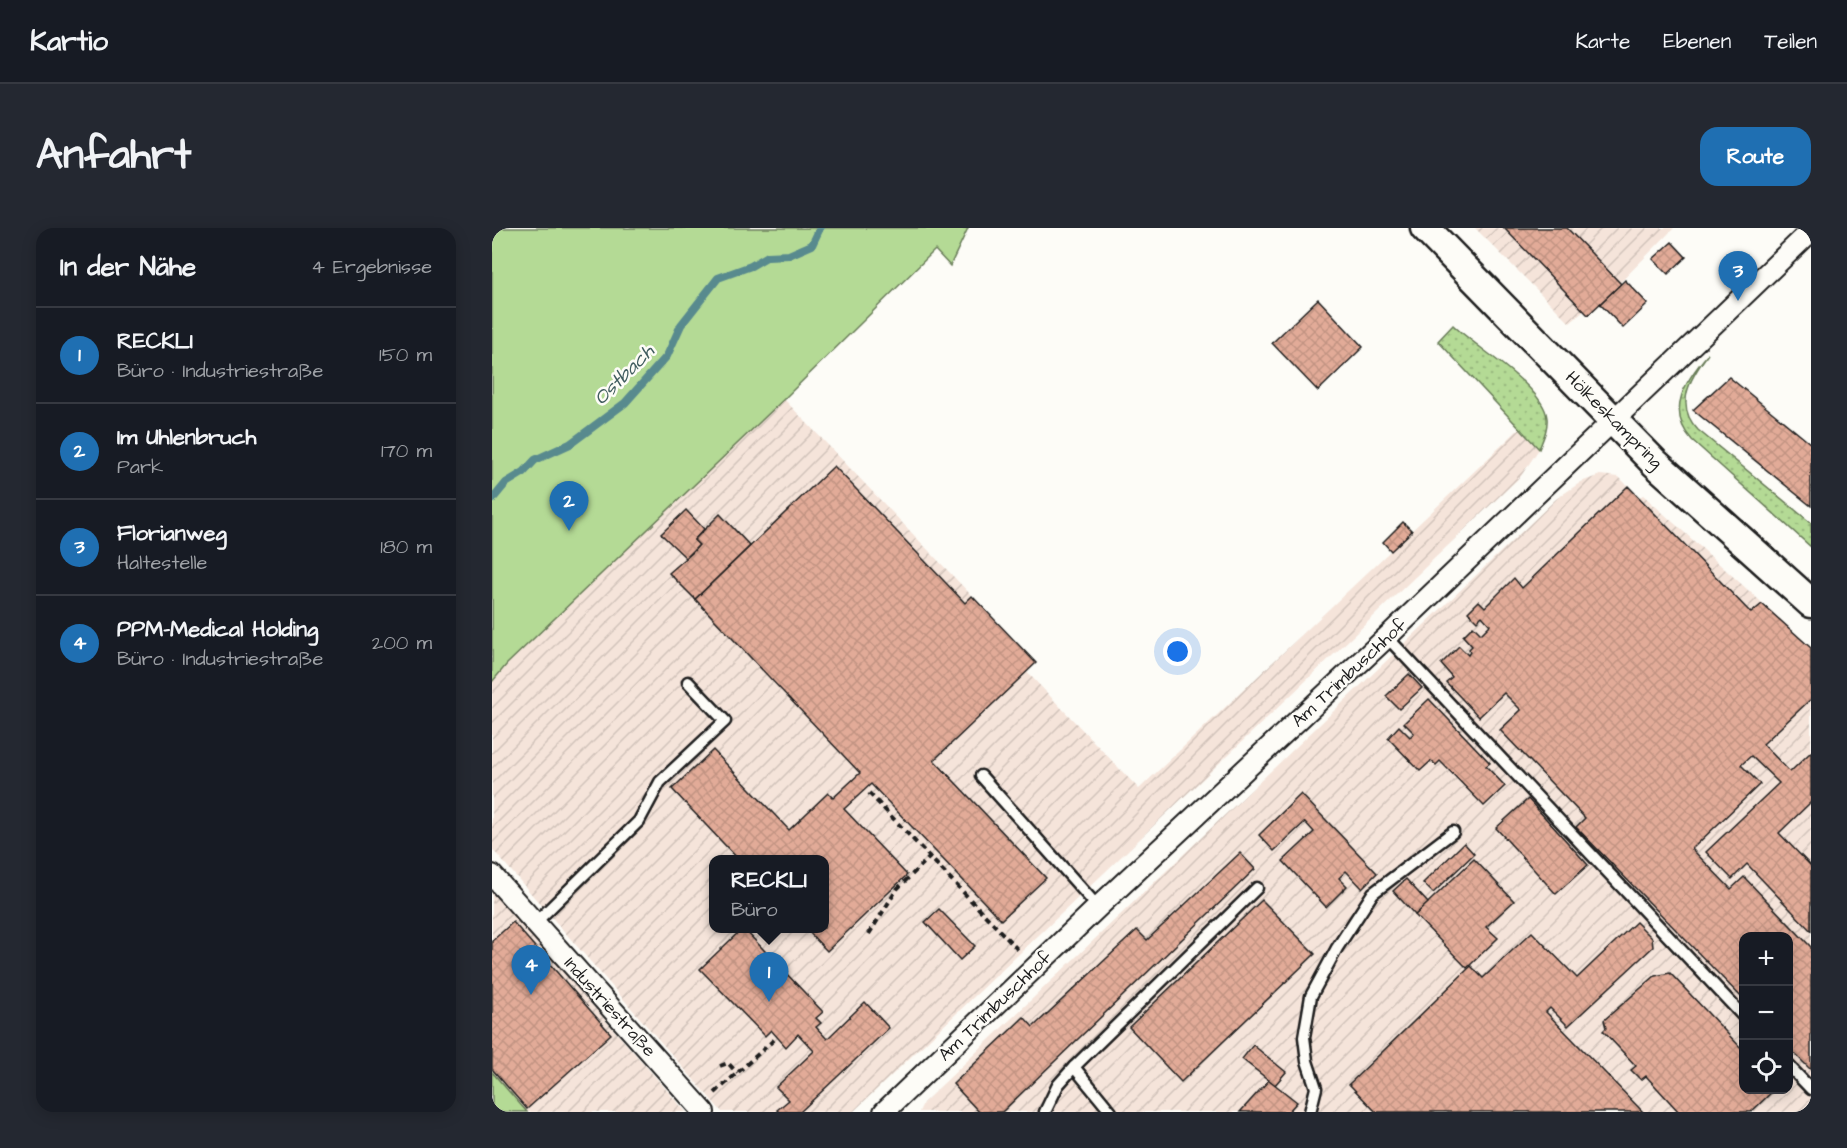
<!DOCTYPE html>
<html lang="de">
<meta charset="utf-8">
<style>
body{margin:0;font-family:"Architects Daughter",sans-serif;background:#242831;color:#f1f3f6}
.controls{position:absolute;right:18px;bottom:18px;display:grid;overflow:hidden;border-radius:12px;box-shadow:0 3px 15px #0003}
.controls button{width:54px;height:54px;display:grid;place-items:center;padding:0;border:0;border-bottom:2px solid #363941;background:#171b24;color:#f1f3f6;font:30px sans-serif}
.you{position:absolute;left:686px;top:424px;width:21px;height:21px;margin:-15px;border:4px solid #fff;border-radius:50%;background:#1a73e8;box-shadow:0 0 0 9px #1a73e833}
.badge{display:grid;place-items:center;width:39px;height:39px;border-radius:50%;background:#1f6fb2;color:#fff;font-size:20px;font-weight:700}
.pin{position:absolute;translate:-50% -50px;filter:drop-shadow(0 2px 3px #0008)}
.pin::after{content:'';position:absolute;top:32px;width:21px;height:18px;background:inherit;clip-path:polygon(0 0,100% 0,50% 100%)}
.popup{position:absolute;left:217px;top:627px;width:120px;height:78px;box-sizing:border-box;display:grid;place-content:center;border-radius:12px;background:#171b24;filter:drop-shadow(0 2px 4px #0005);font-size:20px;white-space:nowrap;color:#9ea1a6}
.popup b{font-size:22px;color:#f1f3f6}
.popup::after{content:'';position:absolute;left:50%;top:100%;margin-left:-12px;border:12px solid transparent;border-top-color:#171b24}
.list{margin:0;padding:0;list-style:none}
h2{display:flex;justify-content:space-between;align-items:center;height:78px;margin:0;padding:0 24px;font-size:26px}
h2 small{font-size:20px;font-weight:400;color:#9ea1a6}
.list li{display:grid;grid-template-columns:39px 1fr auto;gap:18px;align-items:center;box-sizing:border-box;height:96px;padding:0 24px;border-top:2px solid #363941}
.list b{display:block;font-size:22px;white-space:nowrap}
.list p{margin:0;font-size:20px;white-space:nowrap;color:#9ea1a6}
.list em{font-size:20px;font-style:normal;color:#9ea1a6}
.icon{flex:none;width:33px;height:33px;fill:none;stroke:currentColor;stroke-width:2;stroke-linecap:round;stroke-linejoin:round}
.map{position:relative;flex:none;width:1319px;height:884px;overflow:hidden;border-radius:18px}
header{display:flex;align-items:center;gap:36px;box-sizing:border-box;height:84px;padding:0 30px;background:#171b24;border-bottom:2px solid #363941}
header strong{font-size:28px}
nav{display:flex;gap:33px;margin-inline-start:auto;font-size:21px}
.intro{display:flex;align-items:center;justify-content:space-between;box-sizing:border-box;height:144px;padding:0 36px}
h1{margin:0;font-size:42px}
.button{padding:15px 27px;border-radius:18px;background:#1f6fb2;color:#fff;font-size:21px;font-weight:700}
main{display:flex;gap:36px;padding:0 36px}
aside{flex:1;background:#171b24;border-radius:18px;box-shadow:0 3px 15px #0003}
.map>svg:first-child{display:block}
.industrial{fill:url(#industrial-furrows);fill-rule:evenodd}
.grass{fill:url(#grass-dots);stroke:#687b58;stroke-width:1.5}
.park{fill:#b4da95;stroke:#687b58;stroke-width:1.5}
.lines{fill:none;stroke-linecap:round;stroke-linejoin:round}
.stream{stroke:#598a8e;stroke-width:8}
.building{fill:url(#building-cross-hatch);stroke:#1c1c1c;stroke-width:1.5}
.service-casing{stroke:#1c1c1c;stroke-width:15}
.minor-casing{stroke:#1c1c1c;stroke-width:24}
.secondary-casing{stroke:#1c1c1c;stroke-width:33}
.path{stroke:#1c1c1c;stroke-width:4;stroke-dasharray:6 4.5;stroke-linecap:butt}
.service{stroke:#fdfcf7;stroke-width:10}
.minor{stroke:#fdfcf7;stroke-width:20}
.secondary{stroke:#fdfcf7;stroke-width:28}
.labels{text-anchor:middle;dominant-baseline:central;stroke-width:5;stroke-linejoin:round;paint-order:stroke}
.street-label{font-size:18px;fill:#1c1c1c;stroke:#fdfcf7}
.water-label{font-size:20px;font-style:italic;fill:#405c5e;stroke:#fdfcf7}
</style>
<header>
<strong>Kartio</strong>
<nav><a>Karte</a><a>Ebenen</a><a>Teilen</a></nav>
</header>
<div class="intro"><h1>Anfahrt</h1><a class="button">Route</a></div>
<main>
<aside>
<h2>In der Nähe<small>4 Ergebnisse</small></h2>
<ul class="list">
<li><span class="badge">1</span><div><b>RECKLI</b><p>Büro · Industriestraße</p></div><em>150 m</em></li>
<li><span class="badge">2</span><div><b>Im Uhlenbruch</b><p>Park</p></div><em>170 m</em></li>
<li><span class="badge">3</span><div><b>Florianweg</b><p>Haltestelle</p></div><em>180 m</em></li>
<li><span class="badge">4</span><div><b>PPM-Medical Holding</b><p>Büro · Industriestraße</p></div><em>200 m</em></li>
</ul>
</aside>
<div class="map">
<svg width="1319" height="884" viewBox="0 0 1319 884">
<defs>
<pattern id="industrial-furrows" width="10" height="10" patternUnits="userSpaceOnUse" patternTransform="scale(1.5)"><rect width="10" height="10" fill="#f5e4da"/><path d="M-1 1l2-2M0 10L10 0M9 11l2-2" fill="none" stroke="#d1c3ba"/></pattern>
<pattern id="grass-dots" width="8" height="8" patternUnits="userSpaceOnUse" patternTransform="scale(1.5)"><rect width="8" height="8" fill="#b4da95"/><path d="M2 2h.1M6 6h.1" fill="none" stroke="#9aba80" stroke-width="1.8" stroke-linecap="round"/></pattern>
<pattern id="building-cross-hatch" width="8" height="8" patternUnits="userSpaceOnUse" patternTransform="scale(1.5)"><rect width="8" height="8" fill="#e2ab98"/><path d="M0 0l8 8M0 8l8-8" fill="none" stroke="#c19382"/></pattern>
</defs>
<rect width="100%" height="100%" fill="#fdfcf7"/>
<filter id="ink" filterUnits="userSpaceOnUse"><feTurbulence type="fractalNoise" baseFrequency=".0167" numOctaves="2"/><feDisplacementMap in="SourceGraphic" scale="12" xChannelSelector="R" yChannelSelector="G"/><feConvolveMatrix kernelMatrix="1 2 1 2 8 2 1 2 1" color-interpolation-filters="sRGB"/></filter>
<g filter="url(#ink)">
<g class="industrial">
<polygon points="983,0 1182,0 1096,87 1092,83 1078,95"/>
<path d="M292 171 544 435 535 444 647 561 1028 200 1047 221 1029 248 361 884H230L0 621V454L15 436ZM222 632H332V700H222Z"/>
<path d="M1108 247 1127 249 1147 269 1151 267 1319 419V884H427L431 875 1064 271 1089 254ZM1252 708H1296V862H1252Z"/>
<polygon points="0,663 194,884 35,884 0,844"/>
</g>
<g class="grass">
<path d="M961 97C983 119 1052 159 1055 190 1056 201 1051 211 1047 221L946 113Z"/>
<path d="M1216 126C1198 150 1182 177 1206 202L1319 295V319L1200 212C1173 182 1194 152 1216 126Z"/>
</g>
<g class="park">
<polygon points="0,0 476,0 458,38 443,22 292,171 15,436 0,454"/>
<polygon points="0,844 35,884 0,884"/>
</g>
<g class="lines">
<polyline class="stream" points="0,272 14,255 32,244 43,232 78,216 133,175 175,128 189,97 226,50 259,38 276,28 297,27 320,17 328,0"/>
</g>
<g class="building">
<polygon points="1012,0 1075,0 1129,56 1096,87"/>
<polygon points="1180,14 1194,29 1176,46 1161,31"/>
<polygon points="1133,52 1156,76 1131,100 1108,76"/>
<polygon points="826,71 871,119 826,163 780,115"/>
<polygon points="1237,149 1319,216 1319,278 1201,182"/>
<polygon points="342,238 473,375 480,368 544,435 442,532 554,650 509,692 379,556 352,581 415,647 335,723 313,700 332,700 332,632 247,632 180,561 221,522 297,602 336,565 341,570 368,545 203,371"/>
<polygon points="1136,258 1259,385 1270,376 1319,420 1319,471 1271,516 1298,544 1319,524 1319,574 1287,605 1319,638 1319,703 1255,636 1240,651 1214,624 1287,555 1259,528 1249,537 1268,556 1200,621 1239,661 1252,649 1319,719 1319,842 1296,819 1296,708 1252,708 1252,772 1084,599 1093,590 1008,502 1029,482 1012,465 987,489 954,454 960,449 949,436 967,418 976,427 978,424 977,421 980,418 971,408 981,398 989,406 998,397 990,388 985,393 976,384 987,373 993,379 1022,350 1030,360"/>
<polygon points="194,282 212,301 202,312 207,317 194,330 169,306"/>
<polygon points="228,286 258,318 203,371 177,345 200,325 207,317 202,312"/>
<polygon points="911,294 920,303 899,323 891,314"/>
<polygon points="917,446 930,460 907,481 894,468"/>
<polygon points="937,471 998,535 994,538 1013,558 992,578 948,533 944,537 939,533 928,543 896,510 907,498 918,509 922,505 912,495"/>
<polygon points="809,566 885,645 870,660 854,643 847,650 855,658 834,679 791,633 822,604 813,594 782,623 767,607"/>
<polygon points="1036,571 1096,637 1064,666 1004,600"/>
<polygon points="972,615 982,626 941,665 931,655"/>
<polygon points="748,625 763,641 510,884 487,884 461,856 532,789 541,799 645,702 655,712"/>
<polygon points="982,631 1022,673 994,699 1006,710 975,740 923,687"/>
<polygon points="914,651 936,675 923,687 901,663"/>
<polygon points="770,672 823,726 689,854 637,799"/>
<polygon points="447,681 483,718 468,732 433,694"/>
<polygon points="21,694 119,806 35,881 0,841 0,713"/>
<polygon points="1144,694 1160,710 1161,719 1076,798 1058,780 1054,784 1151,884 884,884 857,856 979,738 991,750 1040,704 1085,750"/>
<polygon points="251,700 331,784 324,790 329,795 324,799 335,811 373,774 397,800 308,884 287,884 285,882 297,872 284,859 322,823 306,806 294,819 279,802 273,808 208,741"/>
<polygon points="1178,745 1252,823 1252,862 1282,862 1259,884 1187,884 1154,848 1149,852 1139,842 1144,838 1111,803 1114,800 1112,792 1163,748"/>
<polygon points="761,817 794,844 783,857 750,831"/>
<polygon points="777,852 805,874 796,884 748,884"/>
</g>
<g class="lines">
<defs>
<g id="service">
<polyline points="895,409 1252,789"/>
<polyline points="489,548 606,679"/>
<polyline points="43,695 147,593 168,554 233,493 196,454"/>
<polyline points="1296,837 1319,861"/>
<polyline points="582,839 619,884"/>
<polyline points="553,884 566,857 582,839 765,660"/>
<polyline points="818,884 824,860 815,833 812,809 819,768 845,720 881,665 961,604"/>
</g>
<g id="minor">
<polyline points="0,647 212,884"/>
<polyline points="392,884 606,679 895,409 1319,3"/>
</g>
<polyline id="secondary" points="933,0 1163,235 1319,375"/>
</defs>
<use href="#service" class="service-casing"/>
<use href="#minor" class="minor-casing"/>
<use href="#secondary" class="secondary-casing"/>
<g class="path">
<polyline points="377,565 528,724"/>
<polyline points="377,706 405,661 438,629"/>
<polyline points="228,838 236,835 245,845"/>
<polyline points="223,865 285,809"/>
</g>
<use href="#service" class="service"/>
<use href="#minor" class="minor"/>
<use href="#secondary" class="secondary"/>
</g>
</g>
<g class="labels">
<g class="street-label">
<text transform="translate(1122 192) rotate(45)">Hölkeskampring</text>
<text transform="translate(857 445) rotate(-43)">Am Trimbuschhof</text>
<text transform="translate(503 778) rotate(-44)">Am Trimbuschhof</text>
<text transform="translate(118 779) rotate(48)">Industriestraße</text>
</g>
<g class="water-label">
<text transform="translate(132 147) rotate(-45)">Ostbach</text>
</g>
</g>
</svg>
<div class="controls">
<button>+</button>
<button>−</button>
<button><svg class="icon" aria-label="locate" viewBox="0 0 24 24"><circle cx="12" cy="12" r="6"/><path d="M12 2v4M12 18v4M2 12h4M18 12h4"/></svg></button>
</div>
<div class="you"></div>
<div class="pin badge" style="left:277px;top:774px">1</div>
<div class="popup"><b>RECKLI</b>Büro</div>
<div class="pin badge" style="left:77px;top:303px">2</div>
<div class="pin badge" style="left:1246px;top:73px">3</div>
<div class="pin badge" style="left:39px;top:767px">4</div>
</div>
</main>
